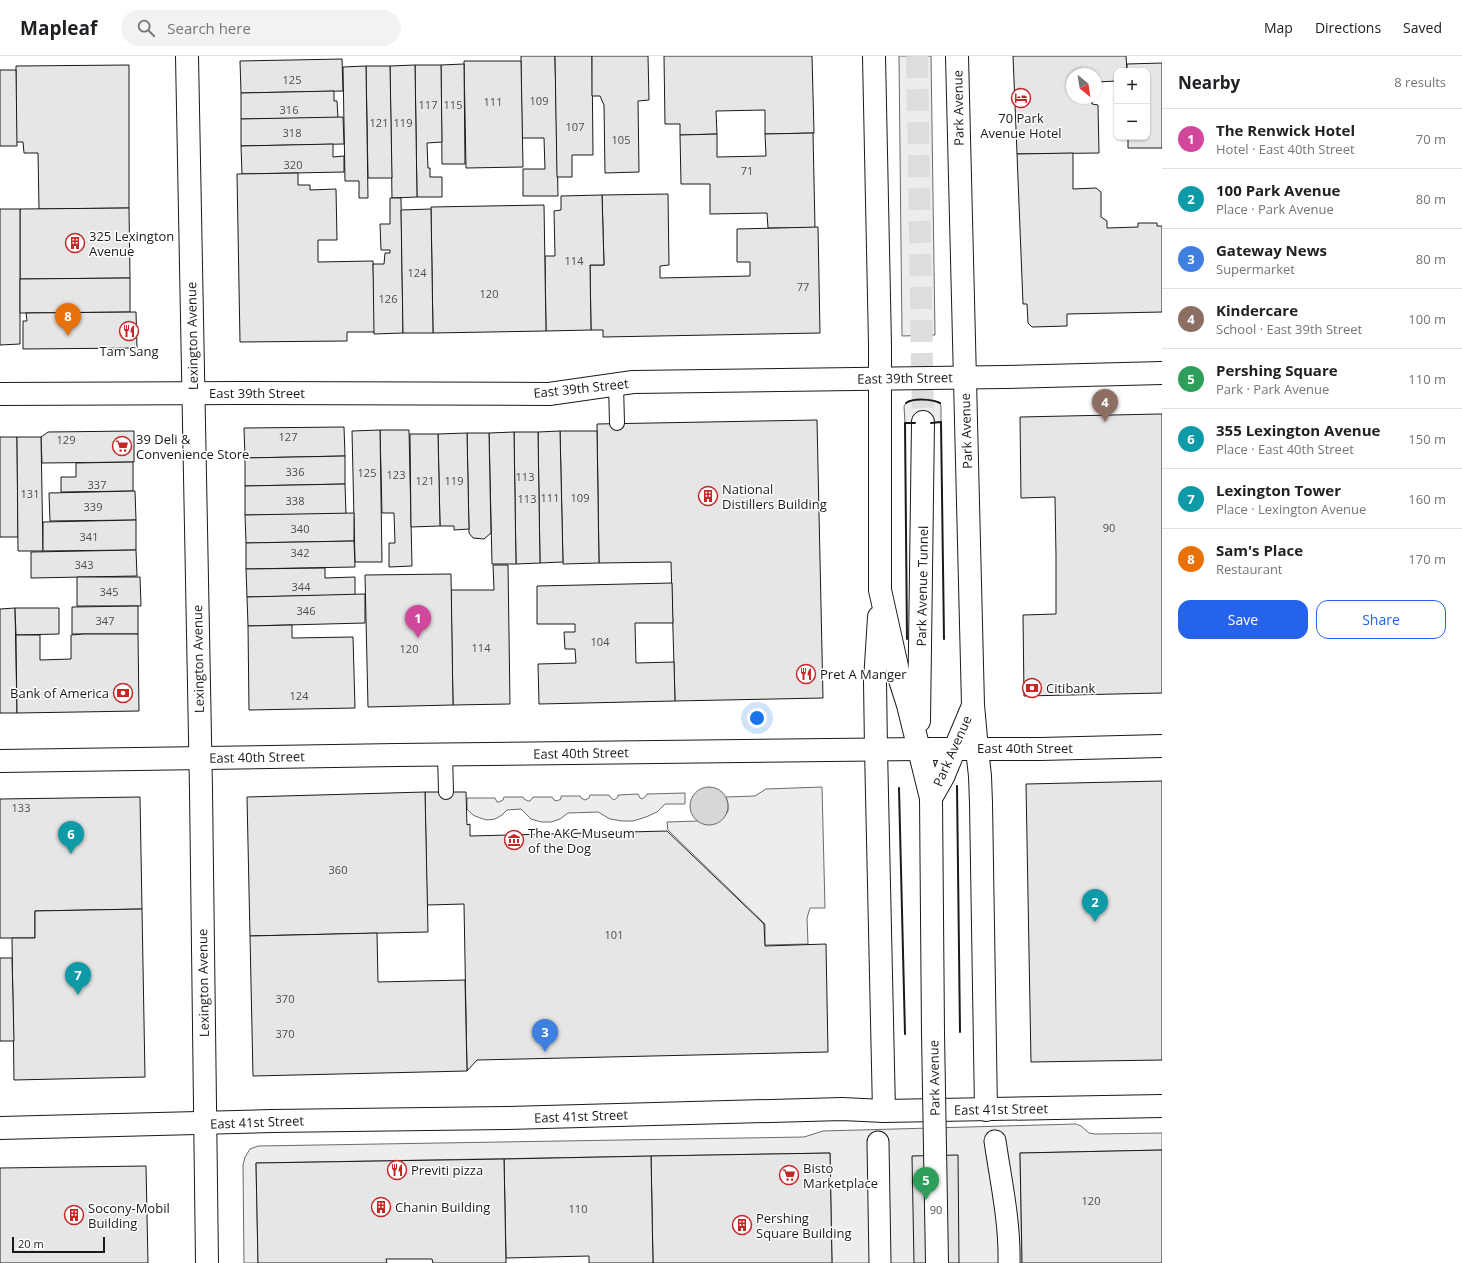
<!DOCTYPE html>
<meta charset="utf-8">
<style>
body{margin:0;font-family:"Open Sans",sans-serif;background:#f2f2f2;color:#202124}
.controls{position:absolute;right:12px;top:12px;display:grid;overflow:hidden;border-radius:8px;box-shadow:0 1px 3px #0004}
.controls button{width:36px;height:36px;display:grid;place-items:center;padding:0;border:0;border-bottom:1px solid #e0e0e0;background:#fff;color:#202124;font:20px sans-serif}
.compass{position:absolute;left:1066px;top:12px;width:36px;height:36px;border-radius:50%;background:#fff;box-shadow:0 1px 3px #0004;rotate:150deg}
.scale{position:absolute;left:12px;bottom:10px;width:93px;box-sizing:border-box;padding-left:4px;border:2px solid #1a1a1a;border-top:0;font-size:11px;line-height:14px;white-space:nowrap;color:#1a1a1a;-webkit-text-stroke:3px #fff;paint-order:stroke}
.you{position:absolute;left:757px;top:662px;width:14px;height:14px;margin:-10px;border:3px solid #fff;border-radius:50%;background:#1a73e8;box-shadow:0 0 0 6px #1a73e833}
.badge{display:grid;place-items:center;width:26px;height:26px;border-radius:50%;background:#2563eb;color:#fff;font-size:13px;font-weight:700}
.pin{position:absolute;translate:-50% -33px;filter:drop-shadow(0 1px 2px #0008)}
.pin::after{content:'';position:absolute;top:21px;width:14px;height:12px;background:inherit;clip-path:polygon(0 0,100% 0,50% 100%)}
.list{margin:0;padding:0;list-style:none}
h2{display:flex;justify-content:space-between;align-items:center;height:52px;margin:0;padding:0 16px;font-size:17px}
h2 small{font-size:13px;font-weight:400;color:#757577}
.list li{display:grid;grid-template-columns:26px 1fr auto;gap:12px;align-items:center;box-sizing:border-box;height:60px;padding:0 16px;border-top:1px solid #e0e0e0}
.list b{display:block;font-size:15px;white-space:nowrap}
.list p{margin:0;font-size:13px;white-space:nowrap;color:#757577}
.list em{font-size:13px;font-style:normal;color:#757577}
.actions{display:flex;gap:8px;padding:12px 16px}
.actions a{flex:1;padding:9px 0;border:1px solid #2563eb;border-radius:12px;text-align:center;font-size:14px;color:#2563eb}
.actions .main{background:#2563eb;color:#fff}
.icon{flex:none;width:22px;height:22px;fill:none;stroke:currentColor;stroke-width:2;stroke-linecap:round;stroke-linejoin:round}
.map{position:relative;flex:none;width:1162px;height:1207px;overflow:hidden}
header{display:flex;align-items:center;gap:24px;box-sizing:border-box;height:56px;padding:0 20px;background:#fff;border-bottom:1px solid #e0e0e0}
header strong{font-size:19px}
nav{display:flex;gap:22px;margin-inline-start:auto;font-size:14px}
.search{width:280px;height:36px;background:#f2f2f2;display:flex;align-items:center;gap:10px;box-sizing:border-box;padding:0 14px;border-radius:22px;color:#757577;font-size:15px}
main{display:flex}
aside{flex:1;background:#fff}
.map>svg:first-child{display:block}
.built{fill:#ededed;stroke:#6a6a6a}
.water{fill:#d7d7d7;stroke:#6a6a6a}
.building{fill:#e6e6e6;stroke:#1a1a1a}
.lines{fill:none;stroke-linecap:round;stroke-linejoin:round}
.primary-tunnel{stroke:#ddd;stroke-width:22;stroke-dasharray:22 11;stroke-linecap:butt}
.service-casing{stroke:#1a1a1a;stroke-width:16}
.pedestrian-casing{stroke:#1a1a1a;stroke-width:23}
.minor-casing{stroke:#1a1a1a;stroke-width:24}
.secondary-casing{stroke:#1a1a1a;stroke-width:24}
.primary-casing{stroke:#1a1a1a;stroke-width:24}
.service{stroke:#fff;stroke-width:14}
.pedestrian{stroke:#fff;stroke-width:21}
.minor{stroke:#fff;stroke-width:22}
.secondary{stroke:#fff;stroke-width:22}
.primary{stroke:#fff;stroke-width:22}
.primary-bridge-casing{stroke:#1a1a1a;stroke-width:24;stroke-linecap:butt}
.primary-bridge{stroke:#fff;stroke-width:22}
.wall{stroke:#1a1a1a;stroke-width:2}
.labels{text-anchor:middle;dominant-baseline:central;stroke-width:3;stroke-linejoin:round;paint-order:stroke}
.number-label{font-size:11px;fill:#4d4d4d}
.street-label{font-size:13px;fill:#1a1a1a;stroke:#fff}
.poi-label{font-size:13px;fill:#1a1a1a;stroke:#fff;text-anchor:start}
</style>
<header>
<strong>Mapleaf</strong>
<div class="search"><svg class="icon" aria-label="search" viewBox="0 0 24 24"><circle cx="10" cy="10" r="6"/><path d="M15 15l6 6"/></svg>Search here</div>
<nav><a>Map</a><a>Directions</a><a>Saved</a></nav>
</header>
<main>
<div class="map">
<svg width="1162" height="1207" viewBox="0 0 1162 1207">
<rect width="100%" height="100%" fill="#fff"/>
<g class="built">
<polygon points="899,0 931,0 935,279 902,280"/>
<polygon points="933,344 940,347 941,351 941,366 905,367 904,350 908,345"/>
<polygon points="822,731 825,852 810,852 807,862 808,888 765,889 765,868 668,774 667,766 698,765 705,768 724,761 728,755 728,748 726,741 755,740 766,733"/>
<polygon points="685,737 685,748 665,748 657,756 646,761 633,765 622,765 610,763 598,756 568,757 560,763 551,766 541,766 531,763 521,753 507,754 502,759 495,763 487,764 480,762 473,759 467,753 467,742 495,742 497,746 499,746 503,744 504,741 523,741 524,743 528,745 530,745 533,741 552,741 554,744 557,745 561,743 561,740 580,740 581,742 585,744 589,742 590,739 609,739 610,741 614,744 618,741 618,739 638,738 640,742 642,743 646,740 647,738"/>
<polygon points="1076,1068 1081,1070 1089,1077 1095,1078 1162,1077 1162,1094 1020,1097 1022,1207 832,1207 830,1097 256,1107 258,1207 244,1207 243,1109 245,1101 250,1093 258,1090 804,1081 823,1075"/>
</g>
<circle class="water" cx="709" cy="750" r="19"/>
<g class="building">
<polygon points="521,0 555,0 558,140 523,140 523,113 545,113 544,82 522,82"/>
<polygon points="555,0 592,0 593,99 572,99 572,121 557,121"/>
<polygon points="592,0 648,0 649,44 638,45 639,116 605,117 604,49 600,40 592,40"/>
<polygon points="664,0 812,0 814,77 765,78 765,54 716,55 717,78 680,79 680,68 665,68"/>
<polygon points="1013,0 1126,0 1127,15 1117,15 1117,25 1096,26 1096,18 1072,18 1072,42 1092,42 1092,48 1098,49 1099,97 1017,98"/>
<polygon points="342,3 343,35 241,37 240,5"/>
<polygon points="464,5 521,5 523,111 466,112"/>
<polygon points="1162,7 1162,92 1128,92 1128,81 1147,81 1147,15 1127,15 1127,8"/>
<polygon points="464,8 465,108 442,108 441,9"/>
<polygon points="129,9 129,152 39,153 38,97 24,97 23,86 16,86 16,10"/>
<polygon points="415,9 441,9 442,86 427,87 428,112 430,112 430,121 442,121 442,141 417,141"/>
<polygon points="415,9 417,141 392,142 390,10"/>
<polygon points="366,10 390,10 392,122 368,122"/>
<polygon points="366,10 368,142 359,142 359,125 345,125 343,11"/>
<polygon points="0,14 16,14 17,90 0,90"/>
<polygon points="334,35 334,45 337,45 338,62 241,63 241,37"/>
<polygon points="343,61 344,88 241,90 241,63"/>
<polygon points="813,77 815,172 768,172 767,157 710,158 710,128 681,128 680,79 717,78 717,101 766,100 765,78"/>
<polygon points="333,88 333,101 344,100 344,116 242,118 241,90"/>
<polygon points="1073,97 1073,133 1096,132 1101,136 1101,161 1107,165 1107,172 1138,171 1138,167 1157,167 1157,170 1162,170 1162,256 1067,258 1067,270 1032,271 1028,267 1027,248 1023,248 1017,98"/>
<polygon points="298,117 298,129 310,129 310,134 336,133 337,184 318,184 318,206 373,205 375,276 347,276 347,285 240,286 237,118"/>
<polygon points="668,138 669,209 660,210 660,222 750,220 750,206 737,206 737,173 818,171 820,277 603,281 603,274 591,274 590,209 604,209 602,139"/>
<polygon points="602,139 604,209 590,209 591,274 546,275 545,200 555,200 554,155 561,154 561,140"/>
<polygon points="390,142 401,142 403,277 374,278 373,208 384,208 385,197 390,197 390,194 381,194 380,168 390,168"/>
<polygon points="544,149 546,275 433,277 431,151"/>
<polygon points="129,152 130,222 20,223 20,153"/>
<polygon points="0,153 20,153 20,288 0,289"/>
<polygon points="431,153 433,277 403,277 401,154"/>
<polygon points="130,222 130,256 20,257 20,223"/>
<polygon points="136,256 137,292 23,293 23,265 27,265 26,257"/>
<polygon points="1159,358 1162,358 1162,637 1024,640 1023,559 1056,558 1056,500 1055,441 1021,442 1020,361"/>
<polygon points="817,364 823,642 675,645 671,506 599,507 597,368"/>
<polygon points="344,371 345,400 245,402 244,372"/>
<polygon points="380,374 409,374 412,510 389,511 389,487 395,487 394,457 382,457"/>
<polygon points="380,374 382,506 355,506 352,375"/>
<polygon points="134,375 134,406 42,407 41,381 48,376"/>
<polygon points="560,375 597,375 599,507 563,508"/>
<polygon points="560,375 563,506 540,507 538,376"/>
<polygon points="514,376 538,376 540,507 516,508"/>
<polygon points="514,376 516,508 492,508 489,377"/>
<polygon points="467,377 489,377 491,477 484,483 473,482 469,477"/>
<polygon points="467,377 469,473 454,474 454,470 440,470 438,378"/>
<polygon points="410,378 438,378 440,470 411,471"/>
<polygon points="0,381 17,381 18,481 0,481"/>
<polygon points="17,381 41,381 43,495 18,495"/>
<polygon points="345,400 345,428 245,430 245,402"/>
<polygon points="133,406 133,435 61,436 61,421 76,421 76,407"/>
<polygon points="345,428 346,458 245,459 245,430"/>
<polygon points="135,435 136,464 50,465 49,437"/>
<polygon points="354,457 354,485 246,487 245,459"/>
<polygon points="136,464 136,494 43,495 43,466"/>
<polygon points="354,485 355,511 246,513 246,487"/>
<polygon points="136,494 137,520 31,522 31,496"/>
<polygon points="493,509 508,509 510,648 453,649 451,534 494,534"/>
<polygon points="325,512 325,522 355,521 355,539 247,541 246,513"/>
<polygon points="451,518 453,649 368,651 365,519"/>
<polygon points="77,521 140,521 141,550 77,550"/>
<polygon points="672,527 673,567 635,567 636,607 674,606 675,645 539,648 538,608 576,607 575,593 565,593 564,576 575,576 575,568 537,568 537,530"/>
<polygon points="365,538 365,567 248,570 247,541"/>
<polygon points="138,550 138,578 72,578 72,551"/>
<polygon points="15,552 17,657 0,657 0,553"/>
<polygon points="15,552 59,552 59,578 16,579"/>
<polygon points="292,569 292,582 353,581 355,652 249,654 248,570"/>
<polygon points="84,578 138,578 139,655 17,657 16,579 40,579 40,604 71,603 71,579"/>
<polygon points="1162,725 1162,1004 1031,1006 1026,728"/>
<polygon points="425,736 466,736 467,769 470,768 470,780 667,775 764,868 765,890 826,888 828,996 477,1004 467,1015 464,848 427,849"/>
<polygon points="425,736 428,876 250,880 247,741"/>
<polygon points="140,741 142,853 35,855 35,882 0,882 0,743"/>
<polygon points="142,853 145,1021 14,1024 12,882 35,882 35,855"/>
<polygon points="377,877 378,926 465,924 467,1015 253,1020 250,880"/>
<polygon points="0,902 12,902 14,985 0,985"/>
<polygon points="1162,1094 1162,1207 1022,1207 1020,1097"/>
<polygon points="830,1097 832,1207 653,1207 651,1100"/>
<polygon points="958,1099 959,1207 914,1207 912,1100"/>
<polygon points="651,1100 653,1207 589,1207 589,1200 506,1202 504,1103"/>
<polygon points="504,1103 506,1207 433,1207 432,1203 386,1203 387,1207 258,1207 256,1107"/>
<polygon points="146,1110 148,1207 0,1207 0,1112"/>
</g>
<g class="lines">
<polyline class="primary-tunnel" points="917,0 923,366"/>
<defs>
<g id="service">
<polyline points="616,329 617,367"/>
<polyline points="445,698 446,736"/>
</g>
<g id="pedestrian">
<path d="M995 1085C1001 1126 1010 1166 1009 1207"/>
<polyline points="878,1086 880,1207"/>
</g>
<g id="minor">
<polyline points="0,338 239,337 549,338 633,326 1004,321 1162,317"/>
<polyline points="876,693 884,1055"/>
<polyline points="977,693 980,720 981,747 986,1054"/>
<polyline points="0,705 397,699 919,693 1040,693 1162,690"/>
<polyline points="0,1072 272,1065 506,1062 842,1053 884,1055 1162,1050"/>
</g>
<polyline id="secondary" points="187,0 201,734 207,1207"/>
<g id="primary">
<polyline points="874,0 880,289 880,534 900,624 908,649 931,742 933,977"/>
<polyline points="957,0 973,649 977,693"/>
<polyline points="919,665 923,366"/>
<polyline points="876,693 875,625 879,561"/>
<polyline points="931,742 943,721 972,652"/>
</g>
</defs>
<use href="#service" class="service-casing"/>
<use href="#pedestrian" class="pedestrian-casing"/>
<use href="#minor" class="minor-casing"/>
<use href="#secondary" class="secondary-casing"/>
<use href="#primary" class="primary-casing"/>
<use href="#service" class="service"/>
<use href="#pedestrian" class="pedestrian"/>
<use href="#minor" class="minor"/>
<use href="#secondary" class="secondary"/>
<use href="#primary" class="primary"/>
<defs>
<polyline id="primary-bridge" points="933,977 937,1207"/>
</defs>
<use href="#primary-bridge" class="primary-bridge-casing"/>
<use href="#primary-bridge" class="primary-bridge"/>
<g class="wall">
<path d="M906 347C913 342 932 343 940 347"/>
<polyline points="931,367 941,366 944,583"/>
<polyline points="907,583 905,367 915,367"/>
<polyline points="957,730 960,976"/>
<polyline points="899,732 905,978"/>
</g>
</g>
<defs>
<symbol id="hotel-ring" viewBox="-11 -11 22 22"><circle r="9.5" fill="#fff" stroke="#c62828" stroke-width="1.5"/><path d="M-6-4.5h1.5V1H6V5H4.5V3h-9V5H-6ZM-4 0a1.8 1.8 0 1 1 3.6 0ZM.5 0V-2.5h3Q6-2.5 6 0Z" fill="#c62828"/></symbol>
<symbol id="building-ring" viewBox="-11 -11 22 22"><circle r="9.5" fill="#fff" stroke="#c62828" stroke-width="1.5"/><path d="M-4-6H4V6H1V3H-1V6H-4ZM-2.5-4.3h1.7v1.8h-1.7ZM.8-4.3h1.7v1.8H.8ZM-2.5-1h1.7V.8h-1.7ZM.8-1h1.7V.8H.8Z" fill="#c62828"/></symbol>
<symbol id="restaurant-ring" viewBox="-11 -11 22 22"><circle r="9.5" fill="#fff" stroke="#c62828" stroke-width="1.5"/><path d="M-5-6h1v4h1v-4h1v4h1v-4h1v5L-1.5 .5V6h-2V.5L-5-1ZM5-6V6H3V1.5H1.5Q1.5-4 5-6Z" fill="#c62828"/></symbol>
<symbol id="supermarket-ring" viewBox="-11 -11 22 22"><circle r="9.5" fill="#fff" stroke="#c62828" stroke-width="1.5"/><path d="M-6-5.5h2.5l.6 2H6L4.5 2H-2.5L-4.4-4H-6ZM-1.5 3.2a1.3 1.3 0 1 0 .1 0ZM3 3.2a1.3 1.3 0 1 0 .1 0Z" fill="#c62828"/></symbol>
<symbol id="bank-ring" viewBox="-11 -11 22 22"><circle r="9.5" fill="#fff" stroke="#c62828" stroke-width="1.5"/><path d="M-6-4H6V4H-6ZM0-2.3a2.3 2.3 0 1 0 0 4.6a2.3 2.3 0 1 0 0-4.6Z" fill="#c62828"/></symbol>
<symbol id="museum-ring" viewBox="-11 -11 22 22"><circle r="9.5" fill="#fff" stroke="#c62828" stroke-width="1.5"/><path d="M0-6L6-3V-2H-6V-3ZM-5-1h2V3h-2ZM-1-1h2V3h-2ZM3-1h2V3H3ZM-6 4H6V6H-6Z" fill="#c62828"/></symbol>
</defs>
<g fill-rule="evenodd">
<use href="#hotel-ring" x="1010" y="31" width="22" height="22"/>
<use href="#building-ring" x="64" y="176" width="22" height="22"/>
<use href="#restaurant-ring" x="118" y="264" width="22" height="22"/>
<use href="#supermarket-ring" x="111" y="379" width="22" height="22"/>
<use href="#building-ring" x="697" y="429" width="22" height="22"/>
<use href="#restaurant-ring" x="795" y="607" width="22" height="22"/>
<use href="#bank-ring" x="1021" y="621" width="22" height="22"/>
<use href="#bank-ring" x="112" y="626" width="22" height="22"/>
<use href="#museum-ring" x="503" y="773" width="22" height="22"/>
<use href="#restaurant-ring" x="386" y="1103" width="22" height="22"/>
<use href="#supermarket-ring" x="778" y="1108" width="22" height="22"/>
<use href="#building-ring" x="370" y="1140" width="22" height="22"/>
<use href="#building-ring" x="63" y="1148" width="22" height="22"/>
<use href="#building-ring" x="731" y="1158" width="22" height="22"/>
</g>
<g class="labels">
<g class="number-label">
<text x="292" y="23">125</text>
<text x="539" y="44">109</text>
<text x="493" y="45">111</text>
<text x="428" y="48">117</text>
<text x="453" y="48">115</text>
<text x="289" y="53">316</text>
<text x="379" y="66">121</text>
<text x="403" y="66">119</text>
<text x="575" y="70">107</text>
<text x="292" y="76">318</text>
<text x="621" y="83">105</text>
<text x="293" y="108">320</text>
<text x="747" y="114">71</text>
<text x="574" y="204">114</text>
<text x="417" y="216">124</text>
<text x="803" y="230">77</text>
<text x="489" y="237">120</text>
<text x="388" y="242">126</text>
<text x="288" y="380">127</text>
<text x="66" y="383">129</text>
<text x="295" y="415">336</text>
<text x="367" y="416">125</text>
<text x="396" y="418">123</text>
<text x="525" y="420">113</text>
<text x="425" y="424">121</text>
<text x="454" y="424">119</text>
<text x="97" y="428">337</text>
<text x="30" y="437">131</text>
<text x="550" y="441">111</text>
<text x="580" y="441">109</text>
<text x="527" y="442">113</text>
<text x="295" y="444">338</text>
<text x="93" y="450">339</text>
<text x="1109" y="471">90</text>
<text x="300" y="472">340</text>
<text x="89" y="480">341</text>
<text x="300" y="496">342</text>
<text x="84" y="508">343</text>
<text x="301" y="530">344</text>
<text x="109" y="535">345</text>
<text x="306" y="554">346</text>
<text x="105" y="564">347</text>
<text x="600" y="585">104</text>
<text x="481" y="591">114</text>
<text x="409" y="592">120</text>
<text x="299" y="639">124</text>
<text x="21" y="751">133</text>
<text x="338" y="813">360</text>
<text x="614" y="878">101</text>
<text x="285" y="942">370</text>
<text x="285" y="977">370</text>
<text x="1091" y="1144">120</text>
<text x="578" y="1152">110</text>
<text x="936" y="1153">90</text>
</g>
<g class="street-label">
<text transform="translate(958 52) rotate(-91)">Park Avenue</text>
<text transform="translate(192 280) rotate(-91)">Lexington Avenue</text>
<text transform="translate(905 322) rotate(-1)">East 39th Street</text>
<text transform="translate(581 332) rotate(-6)">East 39th Street</text>
<text x="257" y="337">East 39th Street</text>
<text transform="translate(966 375) rotate(-92)">Park Avenue</text>
<text transform="translate(922 530) rotate(-89)">Park Avenue Tunnel</text>
<text transform="translate(198 603) rotate(-91)">Lexington Avenue</text>
<text x="1025" y="692">East 40th Street</text>
<text transform="translate(952 695) rotate(-66)">Park Avenue</text>
<text transform="translate(581 697) rotate(-1)">East 40th Street</text>
<text transform="translate(257 701) rotate(-1)">East 40th Street</text>
<text transform="translate(203 927) rotate(-91)">Lexington Avenue</text>
<text transform="translate(934 1022) rotate(-91)">Park Avenue</text>
<text transform="translate(1001 1053) rotate(-1)">East 41st Street</text>
<text transform="translate(581 1060) rotate(-2)">East 41st Street</text>
<text transform="translate(257 1066) rotate(-2)">East 41st Street</text>
</g>
<g class="poi-label">
<text x="1021" y="62" text-anchor="middle">70 Park<tspan x="1021" dy="15">Avenue Hotel</tspan></text>
<text x="89" y="180">325 Lexington<tspan x="89" dy="15">Avenue</tspan></text>
<text x="129" y="295" text-anchor="middle">Tam Sang</text>
<text x="136" y="383">39 Deli &amp;<tspan x="136" dy="15">Convenience Store</tspan></text>
<text x="722" y="433">National<tspan x="722" dy="15">Distillers Building</tspan></text>
<text x="820" y="618">Pret A Manger</text>
<text x="1046" y="632">Citibank</text>
<text x="109" y="637" text-anchor="end">Bank of America</text>
<text x="528" y="777">The AKC Museum<tspan x="528" dy="15">of the Dog</tspan></text>
<text x="803" y="1112">Bisto<tspan x="803" dy="15">Marketplace</tspan></text>
<text x="411" y="1114">Previti pizza</text>
<text x="395" y="1151">Chanin Building</text>
<text x="88" y="1152">Socony-Mobil<tspan x="88" dy="15">Building</tspan></text>
<text x="756" y="1162">Pershing<tspan x="756" dy="15">Square Building</tspan></text>
</g>
</g>
</svg>
<div class="controls">
<button>+</button>
<button>−</button>
</div>
<svg class="compass" viewBox="-18 -18 36 36"><path d="M0-13l5 13h-10z" fill="#e53935"/><path d="M0 13l5-13h-10z" fill="#757577"/></svg>
<div class="scale">20 m</div>
<div class="you"></div>
<div class="pin badge" style="left:418px;top:582px;background:#d1479c">1</div>
<div class="pin badge" style="left:1095px;top:866px;background:#0f9aa8">2</div>
<div class="pin badge" style="left:545px;top:996px;background:#3f7fe0">3</div>
<div class="pin badge" style="left:1105px;top:366px;background:#8d6e63">4</div>
<div class="pin badge" style="left:926px;top:1144px;background:#2e9e5b">5</div>
<div class="pin badge" style="left:71px;top:798px;background:#0f9aa8">6</div>
<div class="pin badge" style="left:78px;top:939px;background:#0f9aa8">7</div>
<div class="pin badge" style="left:68px;top:280px;background:#e8710a">8</div>
</div>
<aside>
<h2>Nearby<small>8 results</small></h2>
<ul class="list">
<li><span class="badge" style="background:#d1479c">1</span><div><b>The Renwick Hotel</b><p>Hotel · East 40th Street</p></div><em>70 m</em></li>
<li><span class="badge" style="background:#0f9aa8">2</span><div><b>100 Park Avenue</b><p>Place · Park Avenue</p></div><em>80 m</em></li>
<li><span class="badge" style="background:#3f7fe0">3</span><div><b>Gateway News</b><p>Supermarket</p></div><em>80 m</em></li>
<li><span class="badge" style="background:#8d6e63">4</span><div><b>Kindercare</b><p>School · East 39th Street</p></div><em>100 m</em></li>
<li><span class="badge" style="background:#2e9e5b">5</span><div><b>Pershing Square</b><p>Park · Park Avenue</p></div><em>110 m</em></li>
<li><span class="badge" style="background:#0f9aa8">6</span><div><b>355 Lexington Avenue</b><p>Place · East 40th Street</p></div><em>150 m</em></li>
<li><span class="badge" style="background:#0f9aa8">7</span><div><b>Lexington Tower</b><p>Place · Lexington Avenue</p></div><em>160 m</em></li>
<li><span class="badge" style="background:#e8710a">8</span><div><b>Sam's Place</b><p>Restaurant</p></div><em>170 m</em></li>
</ul>
<div class="actions"><a class="main">Save</a><a>Share</a></div>
</aside>
</main>
